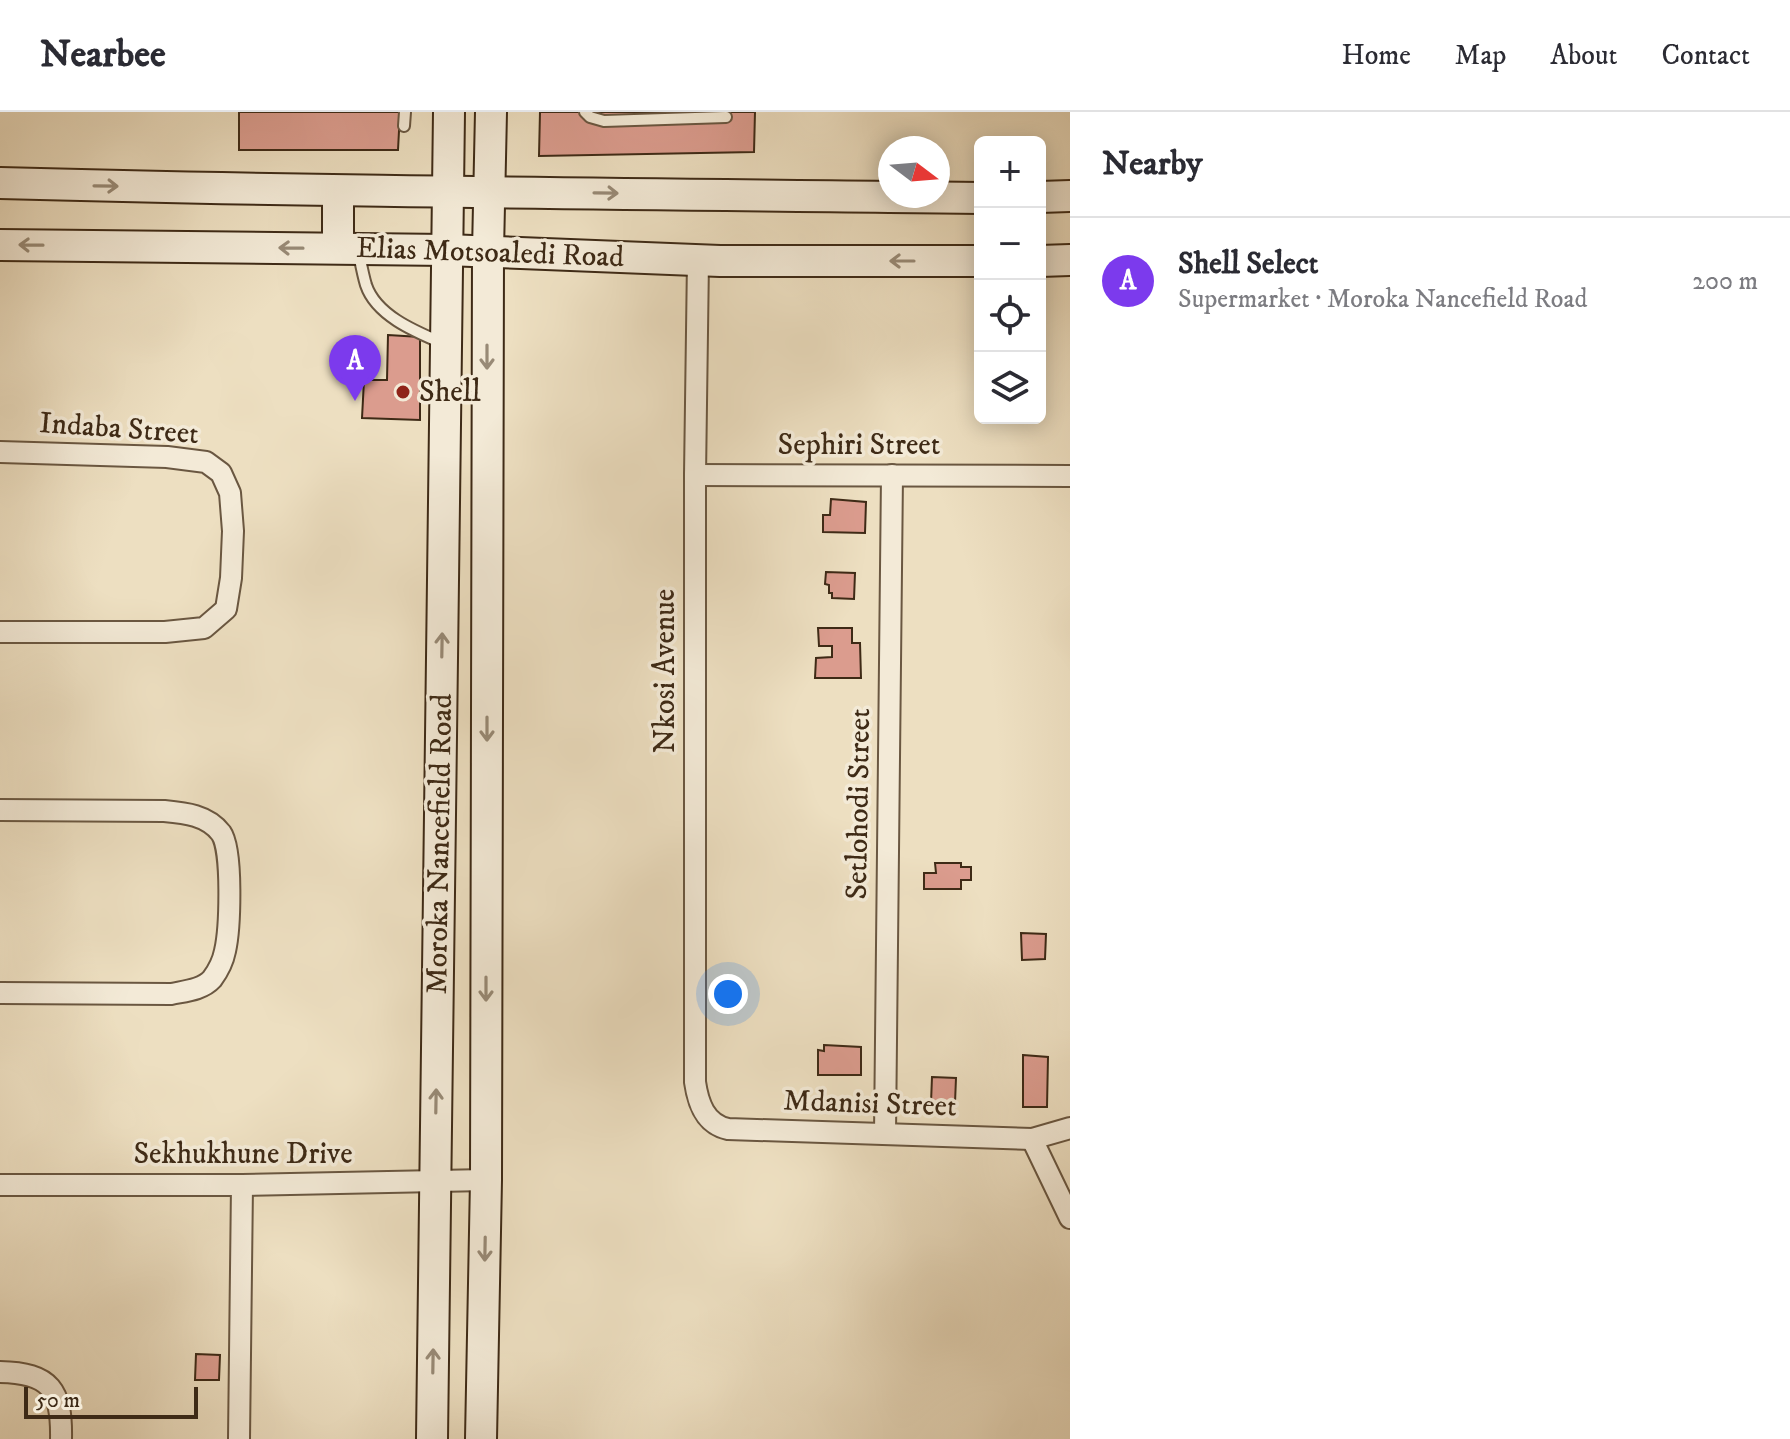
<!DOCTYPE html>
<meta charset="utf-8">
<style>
body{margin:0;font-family:"IM FELL DW Pica",serif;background:#f7f7f7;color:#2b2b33}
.controls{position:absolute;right:24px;top:24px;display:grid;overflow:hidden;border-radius:12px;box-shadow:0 4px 20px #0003}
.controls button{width:72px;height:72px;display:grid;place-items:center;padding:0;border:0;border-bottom:2px solid #e1e1e2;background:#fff;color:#2b2b33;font:40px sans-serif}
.compass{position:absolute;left:878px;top:24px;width:72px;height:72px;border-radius:50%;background:#fff;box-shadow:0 4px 20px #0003;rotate:106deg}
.scale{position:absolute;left:24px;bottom:20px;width:174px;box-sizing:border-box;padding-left:8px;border:4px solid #3e2a16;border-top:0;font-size:22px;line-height:28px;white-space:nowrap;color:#3e2a16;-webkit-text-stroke:6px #f3ead7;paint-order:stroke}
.you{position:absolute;left:728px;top:882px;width:28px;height:28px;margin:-20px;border:6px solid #fff;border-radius:50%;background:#1a73e8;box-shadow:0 0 0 12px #1a73e833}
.badge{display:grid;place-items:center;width:52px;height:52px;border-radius:50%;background:#7c3aed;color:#fff;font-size:26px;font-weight:700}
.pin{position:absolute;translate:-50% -66px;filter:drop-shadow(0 2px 4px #0008)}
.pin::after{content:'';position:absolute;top:42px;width:28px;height:24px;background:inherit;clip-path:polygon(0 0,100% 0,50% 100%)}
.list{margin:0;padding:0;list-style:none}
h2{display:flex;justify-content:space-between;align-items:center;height:104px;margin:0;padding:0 32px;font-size:34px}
h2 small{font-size:26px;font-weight:400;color:#7c7c81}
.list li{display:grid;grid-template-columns:52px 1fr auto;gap:24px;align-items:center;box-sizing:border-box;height:128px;padding:0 32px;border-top:2px solid #e1e1e2}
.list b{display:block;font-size:30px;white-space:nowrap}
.list p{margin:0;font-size:26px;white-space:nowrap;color:#7c7c81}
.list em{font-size:26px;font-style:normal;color:#7c7c81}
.icon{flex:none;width:44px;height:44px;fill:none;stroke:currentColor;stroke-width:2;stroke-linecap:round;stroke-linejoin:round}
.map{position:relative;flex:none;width:1070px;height:1327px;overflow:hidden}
header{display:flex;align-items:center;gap:48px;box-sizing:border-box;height:112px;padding:0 40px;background:#fff;border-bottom:2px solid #e1e1e2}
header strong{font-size:38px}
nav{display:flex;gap:44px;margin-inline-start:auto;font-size:28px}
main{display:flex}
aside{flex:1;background:#fff}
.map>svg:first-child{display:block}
.building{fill:#db9c8e;stroke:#3e2a16;stroke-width:2}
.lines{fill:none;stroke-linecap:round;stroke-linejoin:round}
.lane-casing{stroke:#6a5741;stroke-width:14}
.street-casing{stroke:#6a5741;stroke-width:24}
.secondary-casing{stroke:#3e2a16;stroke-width:34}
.lane{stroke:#f3ead7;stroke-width:10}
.street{stroke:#f3ead7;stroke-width:20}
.secondary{stroke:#f3ead7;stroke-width:30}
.oneway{stroke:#988a76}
.poi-dot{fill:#8f2418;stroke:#f3ead7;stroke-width:3}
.labels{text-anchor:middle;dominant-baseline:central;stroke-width:7;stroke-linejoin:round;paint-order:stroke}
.street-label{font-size:30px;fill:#3e2a16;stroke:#f3ead7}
.poi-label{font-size:30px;fill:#3e2a16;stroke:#f3ead7;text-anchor:start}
</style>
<header>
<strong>Nearbee</strong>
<nav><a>Home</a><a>Map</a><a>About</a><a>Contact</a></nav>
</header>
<main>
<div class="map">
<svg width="1070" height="1327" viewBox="0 0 1070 1327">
<rect width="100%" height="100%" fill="#eddfc1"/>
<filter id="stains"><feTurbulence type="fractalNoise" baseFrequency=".0025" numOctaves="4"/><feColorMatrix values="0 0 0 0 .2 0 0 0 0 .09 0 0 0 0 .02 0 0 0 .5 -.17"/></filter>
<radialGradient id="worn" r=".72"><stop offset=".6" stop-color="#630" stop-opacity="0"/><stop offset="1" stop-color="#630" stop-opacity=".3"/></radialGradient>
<g class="building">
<polygon points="239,0 400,0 398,38 239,38"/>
<polygon points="540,0 755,0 754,40 539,44"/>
<polygon points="388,223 420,225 420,308 362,306 364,268 387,268"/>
<polygon points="831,387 866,390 865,421 823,420 823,403 830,403"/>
<polygon points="826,460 855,461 854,487 832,486 832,481 829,481 829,473 825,472"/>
<polygon points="818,516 852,516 852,531 860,531 861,566 815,566 816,546 832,545 832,534 819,534"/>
<polygon points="935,751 961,751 961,755 971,755 971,768 961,768 961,777 924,777 924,761 936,761"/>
<polygon points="1021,821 1046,822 1045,847 1022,848"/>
<polygon points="824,933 861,935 861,963 818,963 818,938 824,939"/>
<polygon points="1023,943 1048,945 1047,995 1023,995"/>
<polygon points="932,965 956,966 955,991 931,991"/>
<polygon points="196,1242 220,1243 219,1268 195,1268"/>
</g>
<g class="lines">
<defs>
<g id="lane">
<polyline points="585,0 590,5 604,9 726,5"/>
<polyline points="404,14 405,0"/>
<path d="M359 142C361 152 363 163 366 173 376 203 414 219 440 230"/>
</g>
<g id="street">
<path d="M698 148 695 363V970C698 991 705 1012 728 1017L1032 1027 1070 1016"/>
<polyline points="0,340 167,345 206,350 221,361 230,381 233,419 231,466 226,497 204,516 165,520 0,520"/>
<polyline points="695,363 1070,364"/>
<path d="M0 698 164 699C185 701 207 703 221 721 233 738 230 817 225 839 223 849 218 859 212 867 202 878 185 879 171 882L0 881"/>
<polyline points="885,1022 892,363"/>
<polyline points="1032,1027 1070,1106"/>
<polyline points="0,1073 242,1073 486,1068"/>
<path d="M0 1260C51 1261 62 1278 61 1327"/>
<polyline points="239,1327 242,1073"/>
</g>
<g id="secondary">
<path d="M0 71C327 80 653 82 980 86"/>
<polyline points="338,80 338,136"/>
<polyline points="1040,85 1070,84"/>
<polyline points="0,133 447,138 720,149 980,149"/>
<polyline points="1040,149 1070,148"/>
<polyline points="432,1327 449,0"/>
<polyline points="481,1327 486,1068 488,139 491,0"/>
</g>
</defs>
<use href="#lane" class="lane-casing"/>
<use href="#street" class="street-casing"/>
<use href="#secondary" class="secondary-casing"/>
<use href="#lane" class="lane"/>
<use href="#street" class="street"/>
<use href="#secondary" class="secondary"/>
</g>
<defs><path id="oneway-shaft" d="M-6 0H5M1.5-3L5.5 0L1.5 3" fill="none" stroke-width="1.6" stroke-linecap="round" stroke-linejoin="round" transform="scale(2)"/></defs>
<g class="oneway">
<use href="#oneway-shaft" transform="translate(106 74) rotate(1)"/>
<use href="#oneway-shaft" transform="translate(606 81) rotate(1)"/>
<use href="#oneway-shaft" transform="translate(31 133) rotate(-179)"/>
<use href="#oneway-shaft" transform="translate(291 136) rotate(-179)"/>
<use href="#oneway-shaft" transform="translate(902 149) rotate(-180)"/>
<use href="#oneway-shaft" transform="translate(487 245) rotate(90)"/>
<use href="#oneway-shaft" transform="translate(442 533) rotate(-89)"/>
<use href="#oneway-shaft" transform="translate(487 617) rotate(90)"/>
<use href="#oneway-shaft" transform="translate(486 877) rotate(90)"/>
<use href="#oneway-shaft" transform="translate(436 989) rotate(-89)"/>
<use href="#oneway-shaft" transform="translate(485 1137) rotate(91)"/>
<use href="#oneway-shaft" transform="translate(433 1249) rotate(-89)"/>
</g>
<circle class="poi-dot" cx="403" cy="280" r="8"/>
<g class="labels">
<g class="street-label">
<text transform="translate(490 141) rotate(2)">Elias Motsoaledi Road</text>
<text transform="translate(119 317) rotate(4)">Indaba Street</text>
<text x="859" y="333">Sephiri Street</text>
<text transform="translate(665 559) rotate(-90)">Nkosi Avenue</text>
<text transform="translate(859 692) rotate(-89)">Setlohodi Street</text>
<text transform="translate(440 732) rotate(-89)">Moroka Nancefield Road</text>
<text transform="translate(870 992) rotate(2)">Mdanisi Street</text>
<text x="243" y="1042">Sekhukhune Drive</text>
</g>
<g class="poi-label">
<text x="419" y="280">Shell</text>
</g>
</g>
<rect width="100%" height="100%" filter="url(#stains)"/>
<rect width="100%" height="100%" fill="url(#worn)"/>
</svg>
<div class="controls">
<button>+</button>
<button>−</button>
<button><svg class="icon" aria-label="locate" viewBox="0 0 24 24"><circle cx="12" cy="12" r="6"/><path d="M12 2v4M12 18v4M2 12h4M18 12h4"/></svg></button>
<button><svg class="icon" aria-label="layers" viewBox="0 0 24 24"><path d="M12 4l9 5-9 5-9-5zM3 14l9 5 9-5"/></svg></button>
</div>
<svg class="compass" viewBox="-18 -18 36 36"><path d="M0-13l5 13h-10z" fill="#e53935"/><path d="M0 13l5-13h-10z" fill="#7c7c81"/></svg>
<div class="scale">50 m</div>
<div class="you"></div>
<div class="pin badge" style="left:355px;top:289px">A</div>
</div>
<aside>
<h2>Nearby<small></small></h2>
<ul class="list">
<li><span class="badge">A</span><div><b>Shell Select</b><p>Supermarket · Moroka Nancefield Road</p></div><em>200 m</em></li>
</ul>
</aside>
</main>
